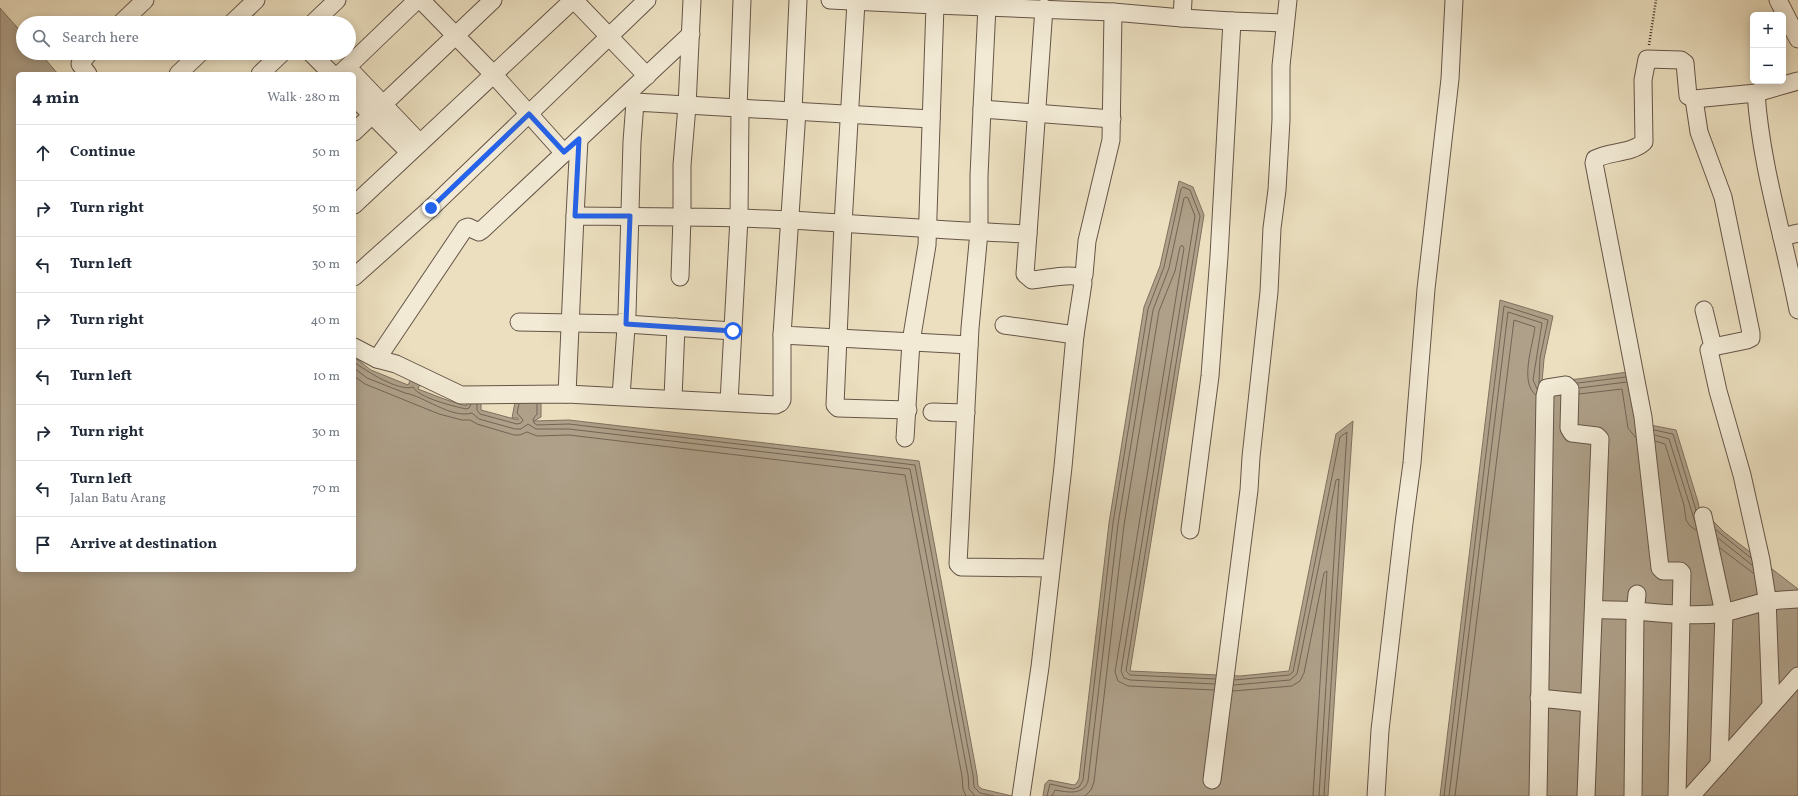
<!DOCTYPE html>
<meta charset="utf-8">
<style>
body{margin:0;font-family:Vollkorn,serif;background:#f6f6f7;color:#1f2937}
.controls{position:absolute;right:12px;top:12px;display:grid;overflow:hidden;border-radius:6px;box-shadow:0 2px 10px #0003}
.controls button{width:36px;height:36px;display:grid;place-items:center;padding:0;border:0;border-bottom:1px solid #e0e1e3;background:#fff;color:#1f2937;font:20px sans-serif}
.stop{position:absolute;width:12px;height:12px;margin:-9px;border:3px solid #2563eb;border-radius:50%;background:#fff}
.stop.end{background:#2563eb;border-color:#fff;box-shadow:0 1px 4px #0008}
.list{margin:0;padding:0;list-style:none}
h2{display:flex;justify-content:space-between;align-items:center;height:52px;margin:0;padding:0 16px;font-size:17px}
h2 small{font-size:13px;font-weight:400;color:#747a83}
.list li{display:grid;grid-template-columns:26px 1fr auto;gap:12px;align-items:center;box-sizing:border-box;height:56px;padding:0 16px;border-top:1px solid #e0e1e3}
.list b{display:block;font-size:15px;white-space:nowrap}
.list p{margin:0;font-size:13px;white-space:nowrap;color:#747a83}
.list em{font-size:13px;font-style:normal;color:#747a83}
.icon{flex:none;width:22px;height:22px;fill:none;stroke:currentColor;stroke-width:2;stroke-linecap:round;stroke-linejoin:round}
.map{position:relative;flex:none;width:1798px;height:796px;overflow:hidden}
.search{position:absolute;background:#fff;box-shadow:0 2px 10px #0003;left:16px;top:16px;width:340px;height:44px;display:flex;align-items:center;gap:10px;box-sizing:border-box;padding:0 14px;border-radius:22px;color:#747a83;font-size:15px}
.panel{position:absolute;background:#fff;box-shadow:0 2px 10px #0003;left:16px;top:72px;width:340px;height:500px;border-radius:6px}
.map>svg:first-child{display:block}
.water{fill:#aea089;stroke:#7f705f}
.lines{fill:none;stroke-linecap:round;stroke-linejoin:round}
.shore{stroke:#736455;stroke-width:1}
.minor-casing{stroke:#655548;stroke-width:19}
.path{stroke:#382721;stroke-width:2.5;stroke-dasharray:1 2;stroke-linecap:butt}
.minor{stroke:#f2ead5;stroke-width:17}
.route{stroke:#2563eb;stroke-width:5}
</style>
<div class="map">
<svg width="1798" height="796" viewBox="0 0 1798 796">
<rect width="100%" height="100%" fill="#ebdfbf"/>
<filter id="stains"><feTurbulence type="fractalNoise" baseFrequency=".005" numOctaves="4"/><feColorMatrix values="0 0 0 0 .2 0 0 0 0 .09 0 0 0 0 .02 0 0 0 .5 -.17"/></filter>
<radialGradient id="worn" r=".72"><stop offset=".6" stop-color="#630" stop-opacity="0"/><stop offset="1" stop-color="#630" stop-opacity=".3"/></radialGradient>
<g class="water">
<polygon points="0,8 23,34 23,53 40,53 58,74 18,74 18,570 354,570 354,357 371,370 408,385 413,375 422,380 418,389 444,399 466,406 467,403 481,398 481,410 518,420 518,418 512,418 516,397 541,402 541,417 534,421 569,420 919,461 977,775 978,786 982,789 1012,796 0,796"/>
<polygon points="1179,181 1193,187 1204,215 1130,671 1240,676 1289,671 1336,434 1353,421 1328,796 1043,796 1045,784 1049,780 1074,785 1076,784 1079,779 1109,523 1144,307 1160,266"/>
<polygon points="1500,300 1553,316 1544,359 1542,382 1578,379 1635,371 1645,424 1676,430 1698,502 1701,516 1712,520 1724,532 1798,589 1798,796 1440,796"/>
</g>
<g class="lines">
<g class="shore">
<path d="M354 362C366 371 399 392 413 387 419 398 453 406 466 409L469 408 471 404"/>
<path d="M354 368 367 378 405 393C424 396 451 419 472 413L479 419 515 429H521L528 424 536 429H569L910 469 968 775 969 789 975 796"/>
<polyline points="354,376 365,384 439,414 462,420 470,420 477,424 514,435 520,435 527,432 537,436 569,435 905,475 962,776 963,789 966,796"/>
<polyline points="1578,383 1626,377"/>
<polyline points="1579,388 1627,382"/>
<polyline points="1579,394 1622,389 1628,428 1636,438"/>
<polyline points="477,404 477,410 480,414 517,424 521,423 523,420 517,413 519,404"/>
<polyline points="537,404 537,414 533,419 534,423 537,425 569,424 915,465 973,775 974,787 980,793 994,796"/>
<polyline points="1654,430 1673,434 1696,510"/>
<polyline points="1655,435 1669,439 1695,522"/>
<polyline points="1655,441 1665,444 1684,505 1686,520 1690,526 1696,530"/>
<polyline points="1716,530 1751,558"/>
<polyline points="1718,538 1752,565"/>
<polyline points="1720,548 1753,573"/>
<polyline points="1234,680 1289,675 1293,672 1340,437 1347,432 1324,796"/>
<polyline points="1234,685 1290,680 1297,674 1336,480 1339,479 1319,796"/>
<polyline points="1233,691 1292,686 1300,681 1304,673 1324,573 1327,571 1313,796"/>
<polyline points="1047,796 1050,784 1073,789 1079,787 1083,780 1113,523 1148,309 1164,267 1181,189 1183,187 1190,190 1200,216 1126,671 1130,675 1215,679"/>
<path d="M1052 796 1055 790C1067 792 1083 796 1088 781L1118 524 1153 310 1169 268 1184 198 1186 197 1188 198 1195 216 1121 671 1124 678 1130 680 1215 684"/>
<polyline points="1085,796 1091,790 1094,782 1124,525 1159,311 1175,271 1180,247 1182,245 1184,248 1115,672 1118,681 1128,686 1214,690"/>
<polyline points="1444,796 1504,306 1548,320 1540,358 1539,383"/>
<polyline points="1449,796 1508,312 1542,323 1533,380 1537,389"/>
<path d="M1455 796 1514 320 1535 327C1533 345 1519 383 1536 395"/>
</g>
<defs>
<g id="minor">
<polyline points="421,0 494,75 564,153"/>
<polyline points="574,0 647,76"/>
<path d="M692 0 687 106 682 165V217C797 217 913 230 1028 234L1025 274 1032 280C1042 279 1073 273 1080 278 1082 279 1083 281 1083 283L1075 335 1063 467 1040 667 1021 796"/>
<polyline points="830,0 935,5 927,245 911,342 905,438"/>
<polyline points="1778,0 1798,39"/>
<polyline points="856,2 843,224 835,405 838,408 908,410"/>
<polyline points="935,5 1113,12"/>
<polyline points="1182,18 1232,21"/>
<polyline points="121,23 145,0"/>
<polyline points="232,23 256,0"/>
<polyline points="313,23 337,0"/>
<polyline points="311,53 332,74"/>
<polyline points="88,74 80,64 89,53"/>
<polyline points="178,74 200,53"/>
<polyline points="260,74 282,53"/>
<polyline points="340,74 417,0"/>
<polyline points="354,74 420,143"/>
<path d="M1756 93C1761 167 1784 237 1798 310"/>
<polyline points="354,97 409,152"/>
<polyline points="1694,99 1699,132 1723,197 1751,333 1751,338 1747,340 1713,347"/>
<polyline points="738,108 742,0"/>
<polyline points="982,109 987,6"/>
<polyline points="793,110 798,0"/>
<polyline points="797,111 782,335 969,345"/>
<polyline points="354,132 493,0"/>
<polyline points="354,205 573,0"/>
<polyline points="575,216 579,139"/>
<polyline points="1028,234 1044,8"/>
<polyline points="1782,237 1798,233"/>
<polyline points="354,277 431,208 647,0"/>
<polyline points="1082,279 1084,275 1087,241 1111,140 1113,12 1182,18 1183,0"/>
<polyline points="1704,310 1713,347 1709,350 1718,391 1742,475 1761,560 1767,598 1771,705"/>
<polyline points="519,322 626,324 733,331"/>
<polyline points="1004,325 1075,335"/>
<polyline points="354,347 377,359 396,364 461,395 567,394 776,405 780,403 782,400 782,335"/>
<polyline points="377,359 465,228 468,227 479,232 482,230 691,34"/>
<polyline points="567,394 575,216 682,217 680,277"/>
<polyline points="621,396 627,314 632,142 635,102 931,119"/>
<polyline points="673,398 676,327"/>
<polyline points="729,402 739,218 740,109"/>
<polyline points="932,412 966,413"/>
<polyline points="1703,516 1724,613 1767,601 1798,599"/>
<polyline points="1190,530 1210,376 1219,256 1232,21 1285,23"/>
<polyline points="1050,568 961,567 958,564 970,328 979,232 979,176 982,109 1112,119"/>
<path d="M1594 610C1637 608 1681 619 1724 613L1719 765"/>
<polyline points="1539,698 1589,703"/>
<polyline points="1212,780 1249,490 1251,457 1269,292 1272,228 1277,190 1281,120 1281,66 1288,0"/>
<polyline points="1376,796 1380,730 1404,523 1412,463 1426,289 1450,79 1454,0"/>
<polyline points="1538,796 1545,396 1547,388 1566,385 1570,389 1569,428 1572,433 1597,436 1600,439 1586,796"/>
<polyline points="1633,796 1635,615 1637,594"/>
<path d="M1677 796 1682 573 1680 571H1663L1660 568 1643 417 1594 163 1595 159C1610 151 1631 154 1644 142L1643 80 1647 59 1681 60 1685 63 1688 96 1694 99 1756 93 1798 81"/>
<polyline points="1691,796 1798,676"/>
</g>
</defs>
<use href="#minor" class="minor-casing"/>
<polyline class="path" points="1649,45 1656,0"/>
<use href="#minor" class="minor"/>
</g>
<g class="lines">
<polyline class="route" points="431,208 529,114 564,152 579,139 575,216 630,216 626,324 733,331"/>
</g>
<rect width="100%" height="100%" filter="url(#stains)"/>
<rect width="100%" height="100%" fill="url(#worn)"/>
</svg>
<div class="controls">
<button>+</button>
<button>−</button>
</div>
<div class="stop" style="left:733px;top:331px"></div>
<div class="stop end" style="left:431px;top:208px"></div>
<div class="search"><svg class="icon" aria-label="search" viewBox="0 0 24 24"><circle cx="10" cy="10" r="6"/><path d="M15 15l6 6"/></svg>Search here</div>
<section class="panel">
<h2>4 min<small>Walk · 280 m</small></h2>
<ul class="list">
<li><svg class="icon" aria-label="ahead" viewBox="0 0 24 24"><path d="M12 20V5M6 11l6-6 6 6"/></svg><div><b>Continue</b></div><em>50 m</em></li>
<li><svg class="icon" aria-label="right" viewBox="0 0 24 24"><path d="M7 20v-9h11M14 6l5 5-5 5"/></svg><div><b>Turn right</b></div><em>50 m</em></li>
<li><svg class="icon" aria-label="left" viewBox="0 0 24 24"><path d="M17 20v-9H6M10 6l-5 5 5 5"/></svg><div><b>Turn left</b></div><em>30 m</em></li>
<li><svg class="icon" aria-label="right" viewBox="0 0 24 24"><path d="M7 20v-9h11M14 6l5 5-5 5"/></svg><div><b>Turn right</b></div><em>40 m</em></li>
<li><svg class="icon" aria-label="left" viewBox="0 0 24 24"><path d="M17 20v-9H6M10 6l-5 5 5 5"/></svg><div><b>Turn left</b></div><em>10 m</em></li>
<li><svg class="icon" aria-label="right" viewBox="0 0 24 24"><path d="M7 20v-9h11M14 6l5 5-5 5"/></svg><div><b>Turn right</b></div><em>30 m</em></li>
<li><svg class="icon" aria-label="left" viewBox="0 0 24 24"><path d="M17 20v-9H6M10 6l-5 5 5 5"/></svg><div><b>Turn left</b><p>Jalan Batu Arang</p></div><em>70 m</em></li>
<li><svg class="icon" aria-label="arrive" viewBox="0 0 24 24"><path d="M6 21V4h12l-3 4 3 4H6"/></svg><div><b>Arrive at destination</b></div></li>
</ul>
</section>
</div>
